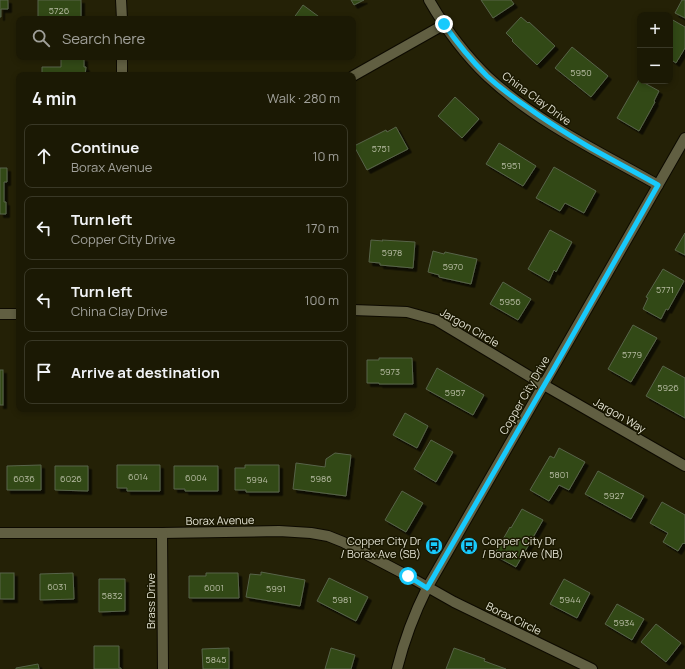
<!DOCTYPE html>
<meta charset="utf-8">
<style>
body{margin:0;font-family:Manrope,sans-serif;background:#24220e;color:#f1f3f6}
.controls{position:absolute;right:12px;top:12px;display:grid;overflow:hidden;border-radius:8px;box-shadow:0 2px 6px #0003}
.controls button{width:36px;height:36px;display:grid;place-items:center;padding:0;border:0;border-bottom:1px solid #393826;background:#1b1904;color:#f1f3f6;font:20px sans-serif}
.stop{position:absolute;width:12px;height:12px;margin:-9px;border:3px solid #18cafc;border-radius:50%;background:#fff}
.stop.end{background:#18cafc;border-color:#fff;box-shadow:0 1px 4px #0008}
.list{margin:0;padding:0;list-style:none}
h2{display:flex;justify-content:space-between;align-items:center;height:52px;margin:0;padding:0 16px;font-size:17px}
h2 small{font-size:13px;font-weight:400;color:#a0a09a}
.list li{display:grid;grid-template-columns:26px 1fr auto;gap:12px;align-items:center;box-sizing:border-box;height:64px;margin:0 8px 8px;padding:0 8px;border:1px solid #393826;border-radius:8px}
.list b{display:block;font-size:15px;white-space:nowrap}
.list p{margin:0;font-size:13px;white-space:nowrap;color:#a0a09a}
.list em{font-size:13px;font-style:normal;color:#a0a09a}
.icon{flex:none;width:22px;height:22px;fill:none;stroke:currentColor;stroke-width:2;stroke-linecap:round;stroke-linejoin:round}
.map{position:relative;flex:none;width:685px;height:669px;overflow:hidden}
.search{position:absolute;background:#1b1904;box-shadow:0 2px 6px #0003;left:16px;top:16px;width:340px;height:44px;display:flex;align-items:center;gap:10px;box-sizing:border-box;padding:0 14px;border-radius:8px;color:#a0a09a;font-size:15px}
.panel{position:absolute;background:#1b1904;box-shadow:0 2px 6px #0003;left:16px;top:72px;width:340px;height:340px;border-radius:8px}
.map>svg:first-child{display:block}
.building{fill:#334813;stroke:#57644a;filter:url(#shadow)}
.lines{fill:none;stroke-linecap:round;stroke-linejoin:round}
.minor-casing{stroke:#0d0a00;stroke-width:12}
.minor{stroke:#615f42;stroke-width:10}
.route{stroke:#18cafc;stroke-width:5}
.labels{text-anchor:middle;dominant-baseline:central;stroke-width:3;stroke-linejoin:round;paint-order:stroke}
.number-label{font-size:9px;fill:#b6bba2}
.street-label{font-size:11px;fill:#e2e1d1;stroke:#1a1800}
.poi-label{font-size:11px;fill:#e2e1d1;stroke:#1a1800;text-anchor:end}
</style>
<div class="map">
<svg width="685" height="669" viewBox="0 0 685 669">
<defs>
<filter id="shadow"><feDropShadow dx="3.5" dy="3.5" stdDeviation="0" flood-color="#0009"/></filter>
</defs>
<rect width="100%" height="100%" fill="#242106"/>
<g class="building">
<polygon points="0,0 8,0 8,9 1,9 1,17 0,17"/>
<rect x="38" y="0" width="43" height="19"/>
<polygon points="351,0 364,0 354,5"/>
<polygon points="481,0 511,0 514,4 493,18"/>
<polygon points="682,0 685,0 685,18 675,13"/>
<polygon points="303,5 322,19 293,19"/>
<polygon points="521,17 528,23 529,22 555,46 537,65 512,41 513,40 506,33"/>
<polygon points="671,19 685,27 685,48 676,63 670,59 670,21"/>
<polygon points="572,47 608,76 591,97 555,68"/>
<polygon points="61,58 84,58 84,67 86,67 85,75 42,75 42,67 61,67"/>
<polygon points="639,80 659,91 654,101 655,102 639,131 617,118"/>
<polygon points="455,97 479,119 462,138 438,116"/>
<polygon points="396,127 408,149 367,170 354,146 386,130 387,132"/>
<polygon points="499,143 536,166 523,186 486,164"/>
<polygon points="554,167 596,191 584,213 565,203 560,211 536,198"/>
<polygon points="0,168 7,168 7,182 4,182 4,202 6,202 6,214 0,214"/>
<polygon points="550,230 572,242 556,272 554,270 549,281 528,269"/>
<polygon points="685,233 685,255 675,250"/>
<polygon points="371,240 383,241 382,240 415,242 413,268 380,265 380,263 369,262"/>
<polygon points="433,251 444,254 445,252 477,259 471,284 439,277 439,275 428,272"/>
<polygon points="663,269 684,281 668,310 666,309 661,319 643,309 648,298 646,297"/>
<polygon points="503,282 531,299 518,320 490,304"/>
<polygon points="633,325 657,338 631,382 608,369"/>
<polygon points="379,358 412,358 413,384 379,384 379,383 367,383 367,360 379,360"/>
<polygon points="663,366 685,378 685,418 646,396"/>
<polygon points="437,368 484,395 473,415 426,389"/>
<rect x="0" y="370" width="3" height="35"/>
<polygon points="405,413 428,426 417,448 393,435"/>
<polygon points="431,440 453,452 436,482 414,469"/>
<polygon points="559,448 585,462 569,490 559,485 549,501 530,490 550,456 554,458"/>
<polygon points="335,453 351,455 346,496 293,489 296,463 325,467 326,459"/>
<polygon points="41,465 41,490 7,490 7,466"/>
<polygon points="117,465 160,465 160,491 127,491 127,488 117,488"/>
<polygon points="245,465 279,465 279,492 246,492 246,490 235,490 235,468 245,468"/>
<polygon points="55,466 88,466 88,491 55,490"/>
<polygon points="174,466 218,466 218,491 185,491 185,489 174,489"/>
<polygon points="598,471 644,496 631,519 585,494"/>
<polygon points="402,491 423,503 406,532 385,520"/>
<polygon points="662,502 685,515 685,543 684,544 683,543 678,551 663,542 668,533 650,523"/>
<polygon points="522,509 543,520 516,567 494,555 510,527 511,528"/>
<polygon points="261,572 305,580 300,606 246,597 250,574 261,575"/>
<rect x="0" y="573" width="14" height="26"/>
<polygon points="73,573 74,599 40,600 40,574"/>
<polygon points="206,573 238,573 239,598 189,598 189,576 206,576"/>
<polygon points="329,578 368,597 356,621 317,601"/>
<polygon points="99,579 125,579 125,611 99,612"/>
<polygon points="564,579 590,593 577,618 550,604"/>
<polygon points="617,604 644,619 632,640 605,624"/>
<polygon points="656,624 681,643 666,662 641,642"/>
<polygon points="94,646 119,646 119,668 121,668 121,669 94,669"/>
<polygon points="229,648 229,669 203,669 202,649"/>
<polygon points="331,648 355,655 351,669 325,669"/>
<polygon points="454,648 485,659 484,661 506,669 446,669"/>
<polygon points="38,664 39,669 16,669 16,668"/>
</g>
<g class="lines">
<defs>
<g id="minor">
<polyline points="121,0 122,19"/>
<path d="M429 0C445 28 465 55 488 77 538 123 600 152 658 185"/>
<polyline points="122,57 122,75"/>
<polyline points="353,76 445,24"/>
<polyline points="353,310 407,312 436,320 544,385 685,466"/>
<polyline points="0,314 19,314"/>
<polyline points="0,533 162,533 279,531 311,533 328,536 343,542 408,576 454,602 592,669"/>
<polyline points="162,533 163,669"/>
<path d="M397 669C404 641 414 614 427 588L685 138"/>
</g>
</defs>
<use href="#minor" class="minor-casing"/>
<use href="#minor" class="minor"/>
</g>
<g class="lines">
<path class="route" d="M408 576 427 588 553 370 658 185C635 172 612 160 589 147 569 135 549 123 530 109 515 99 500 88 487 76 471 60 457 43 444 24"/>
</g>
<defs>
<symbol id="bus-disc" viewBox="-11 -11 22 22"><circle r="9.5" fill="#18cafc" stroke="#1a1800"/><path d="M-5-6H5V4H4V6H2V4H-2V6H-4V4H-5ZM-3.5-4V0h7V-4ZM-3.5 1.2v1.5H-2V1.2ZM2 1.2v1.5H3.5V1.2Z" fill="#111"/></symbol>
</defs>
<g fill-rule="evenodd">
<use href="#bus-disc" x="424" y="536" width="20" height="20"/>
<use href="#bus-disc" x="459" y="536" width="20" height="20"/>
</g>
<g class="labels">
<g class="number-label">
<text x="59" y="10">5726</text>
<text x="581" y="72">5950</text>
<text x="381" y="148">5751</text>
<text x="511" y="165">5951</text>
<text x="392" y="252">5978</text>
<text x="453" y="266">5970</text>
<text x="665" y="289">5771</text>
<text x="510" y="301">5956</text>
<text x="632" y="354">5779</text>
<text x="390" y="371">5973</text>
<text x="668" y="387">5926</text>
<text x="455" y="392">5957</text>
<text x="559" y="474">5801</text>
<text x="138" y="476">6014</text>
<text x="196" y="477">6004</text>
<text x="24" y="478">6036</text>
<text x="71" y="478">6026</text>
<text x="321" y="478">5986</text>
<text x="257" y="479">5994</text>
<text x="614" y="495">5927</text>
<text x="57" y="586">6031</text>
<text x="214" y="587">6001</text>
<text x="276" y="588">5991</text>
<text x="112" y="595">5832</text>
<text x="342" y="599">5981</text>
<text x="570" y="599">5944</text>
<text x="624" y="622">5934</text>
<text x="216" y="659">5845</text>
</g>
<g class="street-label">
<text transform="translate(537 98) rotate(36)">China Clay Drive</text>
<text transform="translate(470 327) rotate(30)">Jargon Circle</text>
<text transform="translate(524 395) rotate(-60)">Copper City Drive</text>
<text transform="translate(620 415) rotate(30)">Jargon Way</text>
<text transform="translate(220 520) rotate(-1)">Borax Avenue</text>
<text transform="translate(150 601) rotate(-90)">Brass Drive</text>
<text transform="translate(514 618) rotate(26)">Borax Circle</text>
</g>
<g class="poi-label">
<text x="421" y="540">Copper City Dr<tspan x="421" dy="13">/ Borax Ave (SB)</tspan></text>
<text x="482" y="540" text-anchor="start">Copper City Dr<tspan x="482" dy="13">/ Borax Ave (NB)</tspan></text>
</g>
</g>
</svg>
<div class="controls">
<button>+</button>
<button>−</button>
</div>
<div class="stop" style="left:408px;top:576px"></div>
<div class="stop end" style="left:444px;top:24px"></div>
<div class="search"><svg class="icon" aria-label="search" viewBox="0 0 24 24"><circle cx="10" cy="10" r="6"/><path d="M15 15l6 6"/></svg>Search here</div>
<section class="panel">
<h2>4 min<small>Walk · 280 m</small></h2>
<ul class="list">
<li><svg class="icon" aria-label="ahead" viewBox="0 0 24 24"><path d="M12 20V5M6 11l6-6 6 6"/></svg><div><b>Continue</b><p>Borax Avenue</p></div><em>10 m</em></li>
<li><svg class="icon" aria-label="left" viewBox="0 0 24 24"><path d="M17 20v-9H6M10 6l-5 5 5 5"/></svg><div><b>Turn left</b><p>Copper City Drive</p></div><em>170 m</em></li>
<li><svg class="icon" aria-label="left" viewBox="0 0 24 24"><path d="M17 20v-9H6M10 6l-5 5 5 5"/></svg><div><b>Turn left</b><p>China Clay Drive</p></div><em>100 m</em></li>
<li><svg class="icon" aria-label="arrive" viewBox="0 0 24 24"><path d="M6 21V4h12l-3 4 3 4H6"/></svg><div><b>Arrive at destination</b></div></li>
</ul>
</section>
</div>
